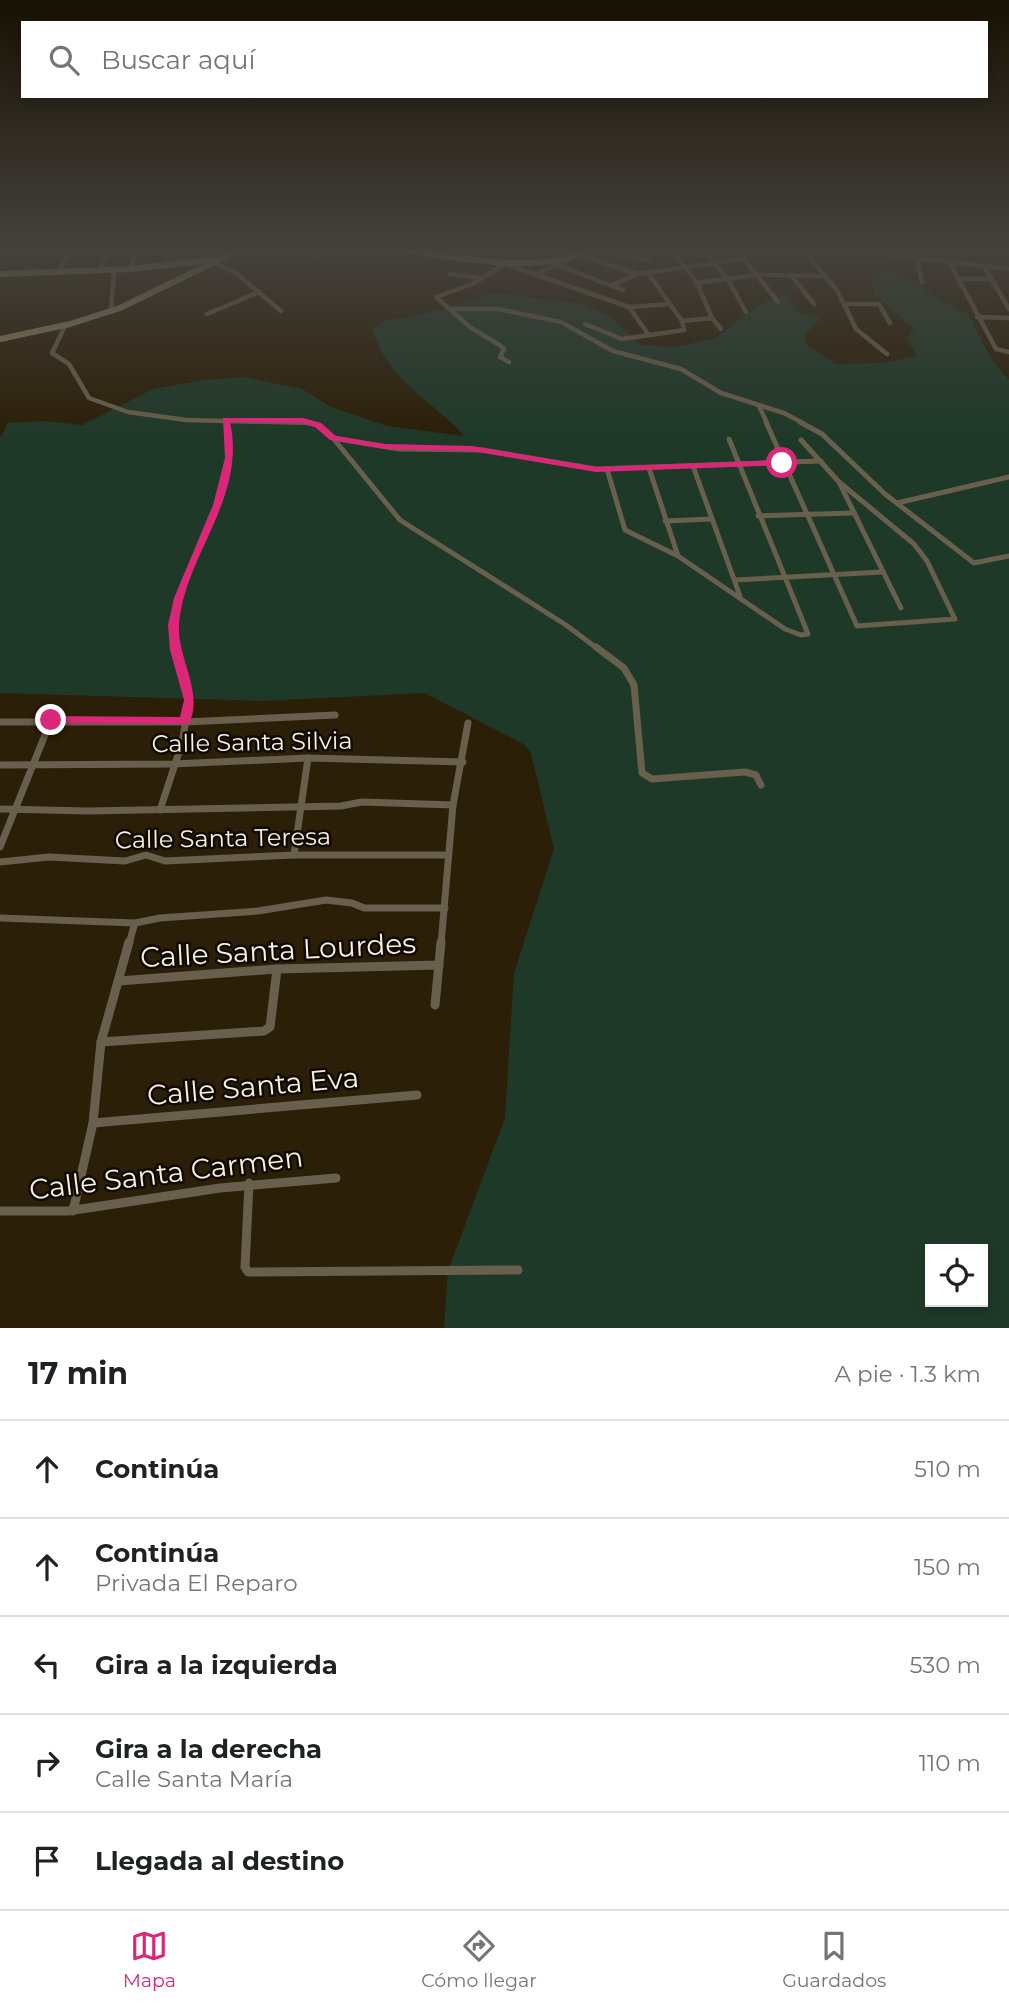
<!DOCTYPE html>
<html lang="es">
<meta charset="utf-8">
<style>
body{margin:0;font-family:Montserrat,sans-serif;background:#f2f2f2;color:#202124}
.controls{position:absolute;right:21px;bottom:21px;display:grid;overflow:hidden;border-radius:0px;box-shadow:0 4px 10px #0003}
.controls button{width:63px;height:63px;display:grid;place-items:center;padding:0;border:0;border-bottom:2px solid #e0e0e0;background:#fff;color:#202124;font:35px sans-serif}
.stop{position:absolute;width:21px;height:21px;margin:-16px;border:5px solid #db2777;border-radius:50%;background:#fff}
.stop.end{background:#db2777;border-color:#fff;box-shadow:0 2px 7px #0008}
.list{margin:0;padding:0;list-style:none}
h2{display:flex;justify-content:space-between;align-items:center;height:91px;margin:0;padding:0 28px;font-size:30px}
h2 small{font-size:23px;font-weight:400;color:#757577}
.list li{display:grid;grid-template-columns:46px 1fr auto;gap:21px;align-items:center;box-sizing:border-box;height:98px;padding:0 28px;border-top:2px solid #e0e0e0}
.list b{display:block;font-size:26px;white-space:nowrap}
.list p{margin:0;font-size:23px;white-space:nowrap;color:#757577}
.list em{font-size:23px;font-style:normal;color:#757577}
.icon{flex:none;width:38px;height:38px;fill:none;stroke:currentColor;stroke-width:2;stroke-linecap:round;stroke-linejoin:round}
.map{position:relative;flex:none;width:1009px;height:1328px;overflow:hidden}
.search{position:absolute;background:#fff;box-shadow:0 4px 10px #0003;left:21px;right:21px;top:21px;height:77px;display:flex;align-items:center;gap:18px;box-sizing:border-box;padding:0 24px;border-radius:0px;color:#757577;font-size:26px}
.sheet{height:581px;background:#fff}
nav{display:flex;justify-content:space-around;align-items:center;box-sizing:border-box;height:98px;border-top:2px solid #e0e0e0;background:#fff;font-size:19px;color:#757577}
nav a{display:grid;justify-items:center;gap:4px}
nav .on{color:#db2777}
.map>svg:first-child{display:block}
.green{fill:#1f3929;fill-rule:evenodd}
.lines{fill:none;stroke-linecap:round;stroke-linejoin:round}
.street-far3{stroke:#685f4d;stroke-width:4.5}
.street-far2{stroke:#685f4d;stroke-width:5}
.street-far1{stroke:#685f4d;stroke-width:7}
.street{stroke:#685f4d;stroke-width:9}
.secondary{stroke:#908364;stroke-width:6}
.route{fill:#db2777}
.labels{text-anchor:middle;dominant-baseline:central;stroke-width:5;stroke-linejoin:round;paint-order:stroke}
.street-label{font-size:24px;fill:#f9f1e3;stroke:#0f0a03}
.near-street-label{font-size:28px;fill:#f9f1e3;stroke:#0f0a03}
</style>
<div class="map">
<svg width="1009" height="1328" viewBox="0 0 1009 1328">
<rect width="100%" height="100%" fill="#2b1f08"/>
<path class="green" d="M888 270C917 281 939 303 968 314L991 359 1009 380V1328H444L448 1271 505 1118 514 973 554 849 531 753 525 745 425 693 261 701 0 693V438L8 423 46 421 82 425 153 389 204 380 243 377 302 389 331 407 387 426 464 436C434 401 383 378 373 328L385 321 425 314 494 293 577 303 610 316 640 345 675 347 715 338 761 304 787 293 797 311 820 319 805 334 806 344 836 364 880 363 917 356 907 339 914 329 874 294 872 276ZM930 1249H983V1302H930Z"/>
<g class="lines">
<g class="street-far3">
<polyline points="298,250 319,258"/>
<polyline points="591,250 649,260"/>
<polyline points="672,250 697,283 712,318 721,329"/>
<polyline points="703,250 727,278 746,312"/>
<polyline points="737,250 778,302"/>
<polyline points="804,250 838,292 856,329 887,354"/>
<polyline points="851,250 1009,269"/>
<polyline points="536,252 538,250"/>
<polyline points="581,256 638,274 744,259"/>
<polyline points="916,257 922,282"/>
<polyline points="212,262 236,273 281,311"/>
<polyline points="507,263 472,284 436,297 470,327 501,346 504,349 500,357 509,362"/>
<polyline points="950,263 996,349 1009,352"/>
<polyline points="164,265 170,250"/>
<polyline points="508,265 629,307 648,334"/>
<polyline points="557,265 623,290"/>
<polyline points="984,266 1009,309"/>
<polyline points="130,269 138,250"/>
<polyline points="98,271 110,250"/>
<polyline points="57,272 71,250"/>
<polyline points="450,274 481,278"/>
<polyline points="535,275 571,258"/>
<polyline points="791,275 814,304"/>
<polyline points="958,279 990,279"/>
<polyline points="697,283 756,275 824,276"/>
<polyline points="613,285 637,274"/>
<polyline points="846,304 879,304 890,323"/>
<polyline points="630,307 670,304"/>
<polyline points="451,309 498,309 561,322 613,351 681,369 721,393 784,413 803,423"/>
<polyline points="111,311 114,270"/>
<polyline points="207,314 259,292"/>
<polyline points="977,317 1009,318"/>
<polyline points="682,321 712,318"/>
<polyline points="66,324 52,353 69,364 89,398 128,412 186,420 312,423"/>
<polyline points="585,324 622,339 684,330 682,321 648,273"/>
<polyline points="759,406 767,423"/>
<polyline points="226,420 226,423"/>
</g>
<g class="street-far2">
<polyline points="305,422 318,425 333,438 400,520 566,625 598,649"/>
<polyline points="766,422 857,626 955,619 927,561 914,544 839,482"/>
<polyline points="800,422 822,434 885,494 974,563 1009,556"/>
<polyline points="333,438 399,449 483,450 596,469 821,461"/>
<polyline points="801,440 839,482 901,608"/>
<polyline points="693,466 740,596"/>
<polyline points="649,468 678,556"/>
<polyline points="607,469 625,530 678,556 785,629 801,635 808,634 729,439"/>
<polyline points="897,503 1009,477"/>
<polyline points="758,516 852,513"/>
<polyline points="665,521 712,519"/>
<polyline points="735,580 882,572"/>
<path d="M176 649C167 593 207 542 222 491 229 468 229 445 226 422"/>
</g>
<g class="street-far1">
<polyline points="596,647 624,668 634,685 642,773 652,779 745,772 756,775 761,785"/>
<polyline points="0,722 185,722 335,715"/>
<polyline points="0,765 173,764 308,758 463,762"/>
<polyline points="0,809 88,811 341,806 362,802 453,805"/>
<polyline points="160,810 182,743 189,702 176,647"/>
<polyline points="0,847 51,720"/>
<polyline points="294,855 308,758"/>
<polyline points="0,862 49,857 125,861 146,855 165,861 294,855 448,855"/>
<polyline points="0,918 135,923 160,918 258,911 326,900 352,903 364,908 445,908"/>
<polyline points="129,944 134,926"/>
<polyline points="441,944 453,805 468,723"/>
</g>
<g class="street">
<polyline points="119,981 277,969 439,965"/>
<polyline points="435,1005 441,942"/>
<polyline points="101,1042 264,1031 270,1027 277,969"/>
<polyline points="93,1123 417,1095"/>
<polyline points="249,1183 245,1267 248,1272 518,1270"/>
<polyline points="0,1211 68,1211 220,1188 336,1178"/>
<polyline points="73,1211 93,1123 101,1042 129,942"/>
</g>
<g class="secondary">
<path d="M404 250C465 258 533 275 592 250"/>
<polyline points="0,274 130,269 211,260"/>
<polyline points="0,339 70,324 120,308 239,250"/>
</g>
</g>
<linearGradient id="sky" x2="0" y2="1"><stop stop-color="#181104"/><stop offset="0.57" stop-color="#44423d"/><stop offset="1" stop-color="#44423d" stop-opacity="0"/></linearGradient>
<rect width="1009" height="436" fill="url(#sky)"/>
<path class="route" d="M223 418H303L321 423 336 436 385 444 472 446 596 467 782 460 787 463 782 465 596 472 472 451 385 449 330 440 315 427 303 423 230 422C247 498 185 554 179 624 177 659 204 691 189 724L47 723 45 720 51 716 180 717 184 700 170 650 168 625 174 598 213 505 225 458Z"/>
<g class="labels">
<g class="street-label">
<text transform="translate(252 742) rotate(-1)">Calle Santa Silvia</text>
<text transform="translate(223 838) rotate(-1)">Calle Santa Teresa</text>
</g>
<g class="near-street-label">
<text transform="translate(278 950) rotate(-3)">Calle Santa Lourdes</text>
<text transform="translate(253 1086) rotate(-5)">Calle Santa Eva</text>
<text transform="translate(166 1173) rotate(-7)">Calle Santa Carmen</text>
</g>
</g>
</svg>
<div class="controls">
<button><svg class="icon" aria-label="locate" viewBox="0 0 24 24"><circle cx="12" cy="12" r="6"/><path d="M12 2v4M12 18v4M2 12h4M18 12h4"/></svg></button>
</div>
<div class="stop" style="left:782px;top:463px"></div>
<div class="stop end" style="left:51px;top:720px"></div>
<div class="search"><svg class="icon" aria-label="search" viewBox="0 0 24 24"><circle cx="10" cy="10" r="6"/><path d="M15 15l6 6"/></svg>Buscar aquí</div>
</div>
<section class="sheet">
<h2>17 min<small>A pie · 1.3 km</small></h2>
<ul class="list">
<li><svg class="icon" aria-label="ahead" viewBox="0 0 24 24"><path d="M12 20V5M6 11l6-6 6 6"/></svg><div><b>Continúa</b></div><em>510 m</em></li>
<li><svg class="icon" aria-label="ahead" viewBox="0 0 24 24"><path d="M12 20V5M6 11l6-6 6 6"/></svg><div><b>Continúa</b><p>Privada El Reparo</p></div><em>150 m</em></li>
<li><svg class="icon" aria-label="left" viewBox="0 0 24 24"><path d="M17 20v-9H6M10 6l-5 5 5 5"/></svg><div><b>Gira a la izquierda</b></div><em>530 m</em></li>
<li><svg class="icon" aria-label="right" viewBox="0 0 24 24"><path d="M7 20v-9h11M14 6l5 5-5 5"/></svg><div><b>Gira a la derecha</b><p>Calle Santa María</p></div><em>110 m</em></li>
<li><svg class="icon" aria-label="arrive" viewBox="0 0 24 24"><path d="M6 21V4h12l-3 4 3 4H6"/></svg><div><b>Llegada al destino</b></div></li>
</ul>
</section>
<nav>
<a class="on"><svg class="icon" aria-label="map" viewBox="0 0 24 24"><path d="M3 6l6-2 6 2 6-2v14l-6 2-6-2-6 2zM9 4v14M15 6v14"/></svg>Mapa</a>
<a><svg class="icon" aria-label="directions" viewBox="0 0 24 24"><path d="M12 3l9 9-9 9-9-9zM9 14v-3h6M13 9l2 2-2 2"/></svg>Cómo llegar</a>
<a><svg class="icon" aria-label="saved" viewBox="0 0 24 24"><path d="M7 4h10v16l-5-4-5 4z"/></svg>Guardados</a>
</nav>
